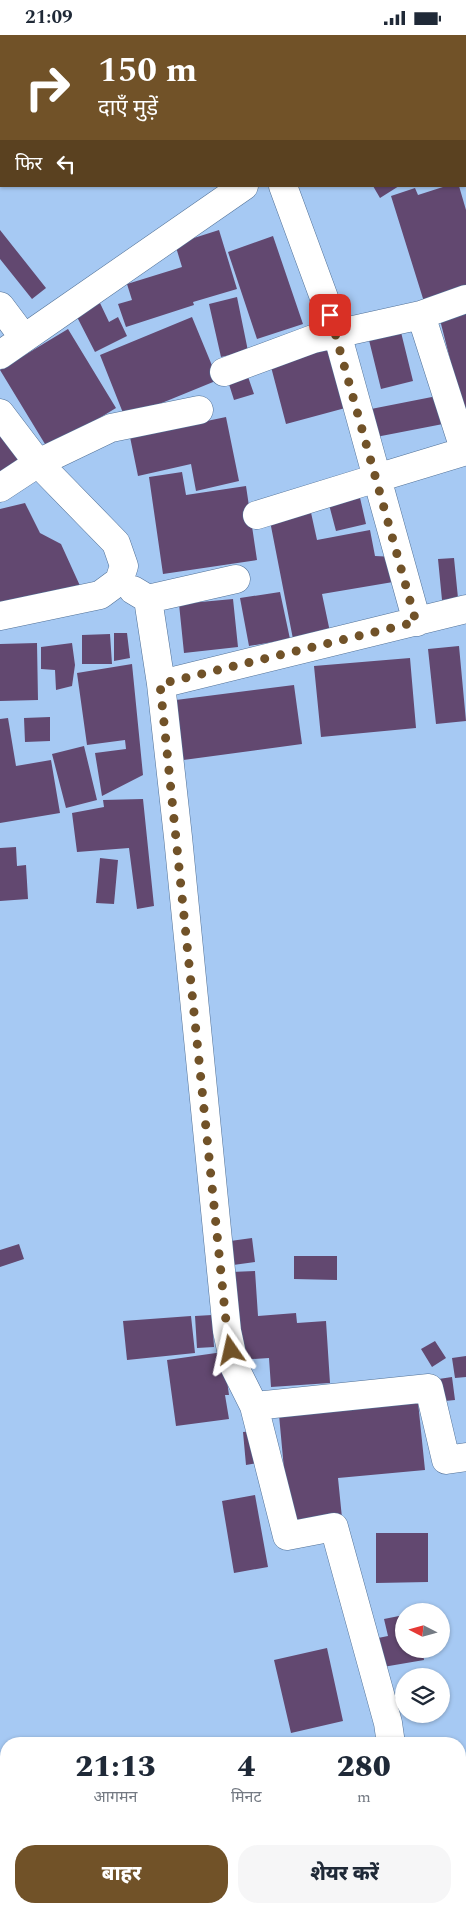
<!DOCTYPE html>
<html lang="hi">
<meta charset="utf-8">
<style>
body{margin:0;font-family:Spectral,"Noto Sans Devanagari",serif;background:#f6f6f7;color:#1f2937;height:100vh;display:flex;flex-direction:column;font-size:19px;white-space:nowrap}
*{box-sizing:border-box;margin:0}
p{font-size:16px;color:#747a83}
.icon{flex:none;width:28px;height:28px;fill:none;stroke:currentColor;stroke-width:2;stroke-linecap:round;stroke-linejoin:round}
.map{position:relative;flex:1;overflow:hidden}
.details{position:absolute;left:0px;top:1702px;width:466px;height:176px;display:flex;flex-direction:column;background:#fff;border-radius:20px 20px 0 0;box-shadow:0 1px 4px #0004}
.details>*{flex:none}
.guide{position:absolute;left:0px;top:0px;width:466px;height:152px;box-shadow:0 1px 4px #0004;background:#715228;color:#fff;overflow:hidden}
.needle{width:32px;rotate:276deg}
.fabs{position:absolute;left:395px;top:1568px;display:grid;gap:10px}
.fabs a{display:grid;place-items:center;width:55px;height:55px;border-radius:50%;background:#fff;box-shadow:0 1px 4px #0004;font-size:25px}
.pin{position:absolute;display:grid;place-items:center;width:42px;height:42px;color:#fff;margin:-21px;border-radius:10px;box-shadow:0 2px 8px #0006}
.me{position:absolute;width:55px;margin:-28px;rotate:349deg;stroke-linejoin:round;filter:drop-shadow(0 0 4px #0008)}
.turn{display:flex;align-items:center;gap:18px;height:105px;padding:0 15px;font-size:22px}
.turn .icon{width:65px;height:65px;stroke-width:2.5}
.turn b{display:block;font-size:35px;line-height:42px}
.then{display:flex;align-items:center;height:48px;padding:0 15px;background:#0003;gap:10px;font-size:19px}
.eta{display:flex;justify-content:space-evenly;align-items:center;height:85px;text-align:center}
.eta b{font-size:30px;font-weight:800;line-height:35px}
.button{display:flex;gap:10px;margin-top:auto;padding:10px 15px}
.button a{flex:1;height:58px;border-radius:20px;background:#715228;color:#fff;font-size:20px;font-weight:800;line-height:58px;text-align:center}
.button a+a{background:#f6f6f7;color:#1f2937}
.status{display:flex;justify-content:space-between;align-items:center;height:35px;padding:0 25px;background:#fff;direction:ltr}
.status svg{height:14px;fill:currentColor}
.map>svg:first-child{display:block}
.building{fill:#624870}
.lines{fill:none;stroke-linecap:round;stroke-linejoin:round}
.minor-casing{stroke:#517197;stroke-width:29}
.minor{stroke:#fff;stroke-width:28}
.route{stroke:#715228;stroke-width:9;stroke-dasharray:0 16.2}
</style>
<div class="status"><b>21:09</b><svg viewBox="0 0 49 12"><path d="M0 12V9h3v3zM5 12V6h3v6zM10 12V3h3v9zM15 12V0h3v12zM26 1h20v11H26zM47 4h2v5h-2z"/></svg></div>
<div class="map">
<svg width="466" height="1878" viewBox="0 0 466 1878">
<rect width="100%" height="100%" fill="#a6c9f3"/>
<path class="building" d="M373 151H399L380 163Z
M446 151H459L466 175V257L425 270 391 161 415 153 418 160Z
M0 195 46 253 32 264 0 224Z
M219 195 237 254 193 267 194 270 126 292 118 269 132 265 127 249 182 232 175 209Z
M273 201 303 289 257 304 228 217Z
M237 262 248 316 221 322 209 269Z
M100 268 109 287 118 282 127 301 95 317 76 280Z
M466 275V383H465L439 281Z
M192 282 218 345 125 383 100 320Z
M399 289 413 346 381 354 367 297Z
M68 294 116 373 48 414 0 335Z
M335 313 349 372 286 389 270 328Z
M246 336 254 359 234 365 227 343Z
M437 361 443 389 376 402 371 374Z
M226 382 239 446 196 456 191 429 138 441 130 402Z
M0 391 24 425 0 444Z
M182 437 186 460 246 451 257 525 163 539 149 442Z
M358 454 366 489 336 496 327 462Z
M25 468 40 498 61 509 81 553 0 567V474Z
M310 473 317 505 370 495 375 521 395 522 399 546 322 559 330 597 293 604 269 481Z
M454 523 458 563 442 565 438 524Z
M280 557 290 604 249 611 240 563Z
M233 564 238 612 184 618 179 569Z
M114 598H127L130 623 114 626Z
M110 599 112 629H82V600Z
M37 608 38 665 0 666V609Z
M72 608 75 630 72 651 56 655 55 635 41 634V612Z
M459 611 466 686 436 689 428 614Z
M410 623 416 693 321 702 314 631Z
M132 629 143 740 102 761 95 718 126 714 125 705 87 710 77 638Z
M294 650 302 709 176 726 168 666Z
M50 682V706L25 707 24 683Z
M8 683 16 731 51 725 60 778 0 788V684Z
M84 711 97 765 66 773 52 719Z
M143 764 154 871 137 874 129 813 77 817 72 778 104 772 103 765Z
M16 812 17 831 26 830 28 864 0 866V813Z
M100 823 118 825 114 869 96 868Z
M252 1203 255 1227 226 1231 223 1207Z
M19 1209 24 1224 0 1232V1215Z
M294 1221H337V1245L294 1244Z
M255 1236 258 1281 296 1278 297 1288 326 1286 330 1348 271 1352 269 1323 237 1325 231 1237Z
M212 1280 214 1312 197 1313 195 1281Z
M191 1281 195 1318 127 1325 123 1286Z
M435 1306 446 1323 432 1332 421 1314Z
M223 1317 229 1360H225L229 1384 176 1391 167 1325Z
M466 1321V1342L455 1343 452 1323Z
M452 1342 455 1365 435 1367 432 1345Z
M418 1367 425 1435 338 1443 342 1483 289 1488 279 1380Z
M255 1396 258 1428 246 1430 243 1397Z
M255 1460 268 1532 234 1538 222 1466Z
M376 1498H428V1547L376 1548Z
M404 1580V1614H422L424 1625 383 1632 378 1603 388 1601 384 1584Z
M327 1613 343 1686 291 1698 274 1625Z"/>
<g class="lines">
<g class="minor-casing">
<path id="minor" d="M459 1 462 0
M283 151 337 298 377 443 466 416
M0 271 24 303
M421 280 465 417
M0 320 244 151
M224 337 313 304 421 280 466 264
M0 378 38 428 116 508 124 531 119 546 100 560 0 581
M0 453 38 428 111 393 199 375
M257 480 377 443 417 587
M133 555 148 564 236 544
M148 564 161 649 178 802 227 1296 235 1333 254 1371
M161 649 466 574
M391 1709 388 1688 334 1492 287 1501 254 1371 429 1353 446 1425 466 1422
M418 1872 419 1878"/>
</g>
<use href="#minor" class="minor"/>
</g>
<g class="lines">
<path class="route" d="M231 1315 227 1296 160 649 416 587 330 280"/>
</g>
</svg>
<div class="fabs">
<a><svg class="needle" viewBox="-14 -14 28 28"><path d="M0-13l5 13h-10z" fill="#e53935"/><path d="M0 13l5-13h-10z" fill="#747a83"/></svg></a>
<a><svg class="icon" aria-label="layers" viewBox="0 0 24 24"><path d="M12 4l9 5-9 5-9-5zM3 14l9 5 9-5"/></svg></a>
</div>
<div class="pin" style="left:330px;top:280px;background:#d93025"><svg class="icon" aria-label="arrive" viewBox="0 0 24 24"><path d="M6 21V4h12l-3 4 3 4H6"/></svg></div>
<svg class="me" style="left:231px;top:1315px" viewBox="-20 -20 40 40"><path d="M0-17L14 15 0 8-14 15z" fill="#715228" stroke="#fff" stroke-width="4"/></svg>
<div class="guide">
<div class="turn"><svg class="icon" aria-label="right" viewBox="0 0 24 24"><path d="M7 20v-9h11M14 6l5 5-5 5"/></svg><div><b>150 m</b>दाएँ मुड़ें</div></div>
<div class="then">फिर<svg class="icon" aria-label="left" viewBox="0 0 24 24"><path d="M17 20v-9H6M10 6l-5 5 5 5"/></svg></div>
</div>
<section class="details">
<div class="eta">
<div><b>21:13</b><p>आगमन</p></div>
<div><b>4</b><p>मिनट</p></div>
<div><b>280</b><p>m</p></div>
</div>
<div class="button"><a>बाहर</a><a>शेयर करें</a></div>
</section>
</div>
